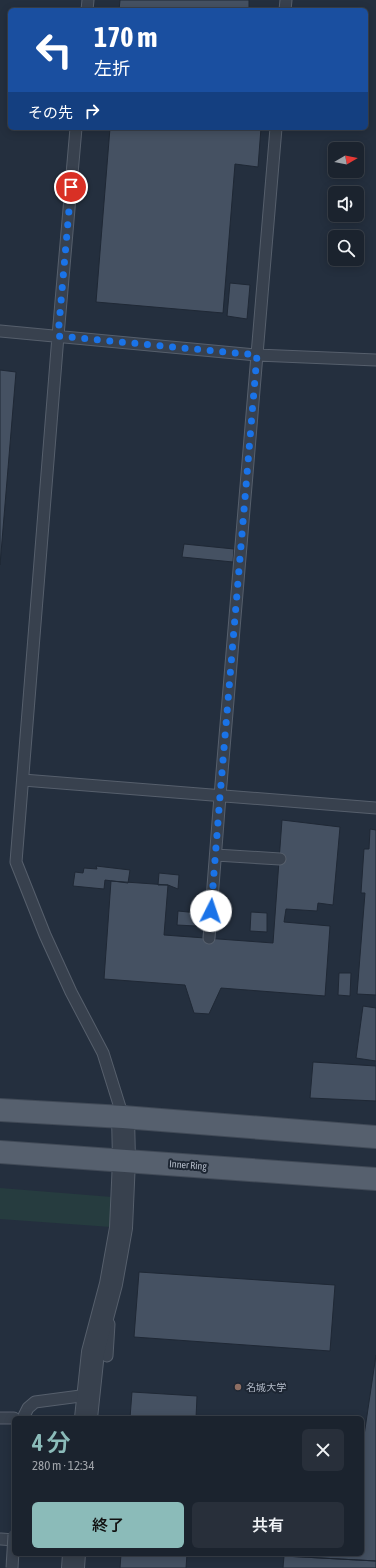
<!DOCTYPE html>
<html lang="ja">
<meta charset="utf-8">
<style>
body{margin:0;font-family:"Asap Condensed","Noto Sans JP",sans-serif;background:#282f3a;color:#f1f3f6;height:100vh;display:flex;flex-direction:column;font-size:15px;white-space:nowrap}
*{box-sizing:border-box;margin:0}
p{font-size:13px;color:#a0a4aa}
.icon{flex:none;width:22px;height:22px;fill:none;stroke:currentColor;stroke-width:2;stroke-linecap:round;stroke-linejoin:round}
.map{position:relative;flex:1;overflow:hidden}
.panel{position:absolute;left:12px;top:1416px;width:352px;height:140px;display:flex;flex-direction:column;background:#1b232e;border-radius:6px;box-shadow:0 2px 10px #0003,0 0 0 1px #39404a}
.panel>*{flex:none}
.hud{position:absolute;left:8px;top:8px;width:360px;height:122px;border-radius:6px;box-shadow:0 2px 10px #0003,0 0 0 1px #39404a;background:#1a4fa0;color:#fff;overflow:hidden}
.needle{width:26px;rotate:80deg}
.controls{position:absolute;left:328px;top:142px;display:grid;gap:8px}
.controls a{display:grid;place-items:center;width:36px;height:36px;border-radius:6px;background:#1b232e;box-shadow:0 2px 10px #0003,0 0 0 1px #39404a;font-size:20px}
.pin{position:absolute;display:grid;place-items:center;width:34px;height:34px;color:#fff;margin:-17px;border:2px solid #fff;border-radius:50%;box-shadow:0 1px 4px #0007}
.me{position:absolute;width:44px;margin:-22px;rotate:4deg;stroke-linejoin:round;filter:drop-shadow(0 0 3px #0008)}
.turn{display:flex;align-items:center;gap:14px;height:84px;padding:0 20px;font-size:18px}
.turn .icon{width:52px;height:52px;stroke-width:2.5}
.turn b{display:block;font-size:28px;line-height:34px}
.then{display:flex;align-items:center;height:38px;padding:0 20px;background:#0003;gap:8px;font-size:15px}
.round{display:grid;place-items:center;flex:none;width:42px;height:42px;border-radius:6px;background:#282f3a}
.overview{display:flex;align-items:center;justify-content:space-between;height:68px;padding:0 20px}
h1{font-size:24px;font-weight:600;line-height:30px;color:#8bbbb9}
.button{display:flex;gap:8px;margin-top:auto;padding:8px 20px}
.button a{flex:1;height:46px;border-radius:6px;background:#8bbbb9;color:#111;font-size:16px;font-weight:600;line-height:46px;text-align:center}
.button a+a{background:#282f3a;color:#f1f3f6}
.map>svg:first-child{display:block}
.green{fill:#263c3f}
.building{fill:#455162;stroke:#1f2835}
.lines{fill:none;stroke-linecap:round;stroke-linejoin:round}
.service-casing{stroke:#565f6c;stroke-width:13}
.tertiary-casing{stroke:#565f6c;stroke-width:24}
.primary-casing{stroke:#414a57;stroke-width:24}
.service{stroke:#38414e;stroke-width:11}
.tertiary{stroke:#38414e;stroke-width:22}
.primary{stroke:#56606e;stroke-width:22}
.service-bridge-casing{stroke:#565f6c;stroke-width:13;stroke-linecap:butt}
.service-bridge{stroke:#38414e;stroke-width:11}
.route{stroke:#1a73e8;stroke-width:7;stroke-dasharray:0 12.6}
.education-dot{fill:#8d6e63;stroke:#1d2633;stroke-width:1.5}
.labels{text-anchor:middle;dominant-baseline:central;stroke-width:4;stroke-linejoin:round;paint-order:stroke}
.street-label{font-size:10px;fill:#b4bcc9;stroke:#1d2633}
.poi-label{font-size:10px;fill:#b4bcc9;stroke:#1d2633;text-anchor:start}
</style>
<div class="map">
<svg width="376" height="1568" viewBox="0 0 376 1568">
<rect width="100%" height="100%" fill="#242f3e"/>
<path class="green" d="M0 1188 112 1197 111 1227 0 1219Z"/>
<path class="building" d="M120 0H249V10H119Z
M110 128H261L258 167 235 164 223 313 96 302Z
M230 283 250 285 247 319 227 316Z
M0 370 16 372 0 565Z
M184 544 234 549 233 562 182 557Z
M282 820 340 827 333 905 318 903 317 911 286 909 284 922 330 926 325 996 221 988 209 1014 194 1013 185 985 104 979 111 881 168 885 164 935 273 943Z
M370 829 376 830V995L357 994 365 893H361L364 849H369Z
M96 866 130 870 128 883 105 880 104 889 73 886 75 872 83 873 84 868 97 869Z
M159 873 179 875 178 889 168 885H158Z
M178 911 198 913 196 926 177 925Z
M251 912 267 913V932L250 931Z
M339 973H351L350 996 338 995Z
M363 1006 376 1008V1061L356 1058Z
M313 1062 376 1066V1101L310 1098Z
M139 1272 335 1285 330 1351 134 1337Z
M376 1355V1561L284 1556V1554H362V1449Z
M132 1392 197 1396 196 1418H130Z
M121 1554H187L186 1568H120Z
M284 1556 376 1561V1568H283Z"/>
<g class="lines">
<g class="service-casing">
<path id="service" d="M87 10 88 0
M285 10 286 0
M76 128 58 336 16 862 45 935 71 992 103 1053 123 1117
M0 331 257 355 376 360
M23 780 376 808
M216 855 280 859
M209 938 220 796 276 128
M107 1356 109 1324
M0 1418H14
M23 1418 28 1408 35 1402 88 1395
M1 1539 14 1540"/>
</g>
<g class="tertiary-casing">
<path id="tertiary" d="M86 1418 93 1352 111 1284 121 1228 124 1160 123 1117
M73 1568 74 1554"/>
</g>
<g class="primary-casing">
<path id="primary" d="M0 1110 123 1117 376 1137
M0 1152 376 1179"/>
</g>
<use href="#service" class="service"/>
<use href="#tertiary" class="tertiary"/>
<use href="#primary" class="primary"/>
<g class="service-bridge-casing">
<path id="service-bridge" d="M12 1568 14 1535"/>
</g>
<use href="#service-bridge" class="service-bridge"/>
</g>
<g class="lines">
<path class="route" d="M71 187 58 336 257 355 220 796 211 911"/>
</g>
<circle class="education-dot" cx="238" cy="1387" r="4"/>
<g class="labels">
<g class="street-label">
<text transform="translate(188 1165) rotate(4)">Inner Ring</text>
</g>
<g class="poi-label">
<text x="246" y="1387">名城大学</text>
</g>
</g>
</svg>
<div class="controls">
<a><svg class="needle" viewBox="-14 -14 28 28"><path d="M0-13l5 13h-10z" fill="#e53935"/><path d="M0 13l5-13h-10z" fill="#a0a4aa"/></svg></a>
<a><svg class="icon" aria-label="sound" viewBox="0 0 24 24"><path d="M4 9h4l5-4v14l-5-4H4zM17 9q2 3 0 6"/></svg></a>
<a><svg class="icon" aria-label="search" viewBox="0 0 24 24"><circle cx="10" cy="10" r="6"/><path d="M15 15l6 6"/></svg></a>
</div>
<div class="pin" style="left:71px;top:187px;background:#d93025"><svg class="icon" aria-label="arrive" viewBox="0 0 24 24"><path d="M6 21V4h12l-3 4 3 4H6"/></svg></div>
<svg class="me" style="left:211px;top:911px" viewBox="-20 -20 40 40"><circle r="19" fill="#fff"/><path d="M0-13L10 11 0 6-10 11z" fill="#1a73e8"/></svg>
<div class="hud">
<div class="turn"><svg class="icon" aria-label="left" viewBox="0 0 24 24"><path d="M17 20v-9H6M10 6l-5 5 5 5"/></svg><div><b>170 m</b>左折</div></div>
<div class="then">その先<svg class="icon" aria-label="right" viewBox="0 0 24 24"><path d="M7 20v-9h11M14 6l5 5-5 5"/></svg></div>
</div>
<section class="panel">
<div class="overview"><div><h1>4 分</h1><p>280 m · 12:34</p></div><a class="round"><svg class="icon" aria-label="close" viewBox="0 0 24 24"><path d="M6 6l12 12M18 6L6 18"/></svg></a></div>
<div class="button"><a>終了</a><a>共有</a></div>
</section>
</div>
